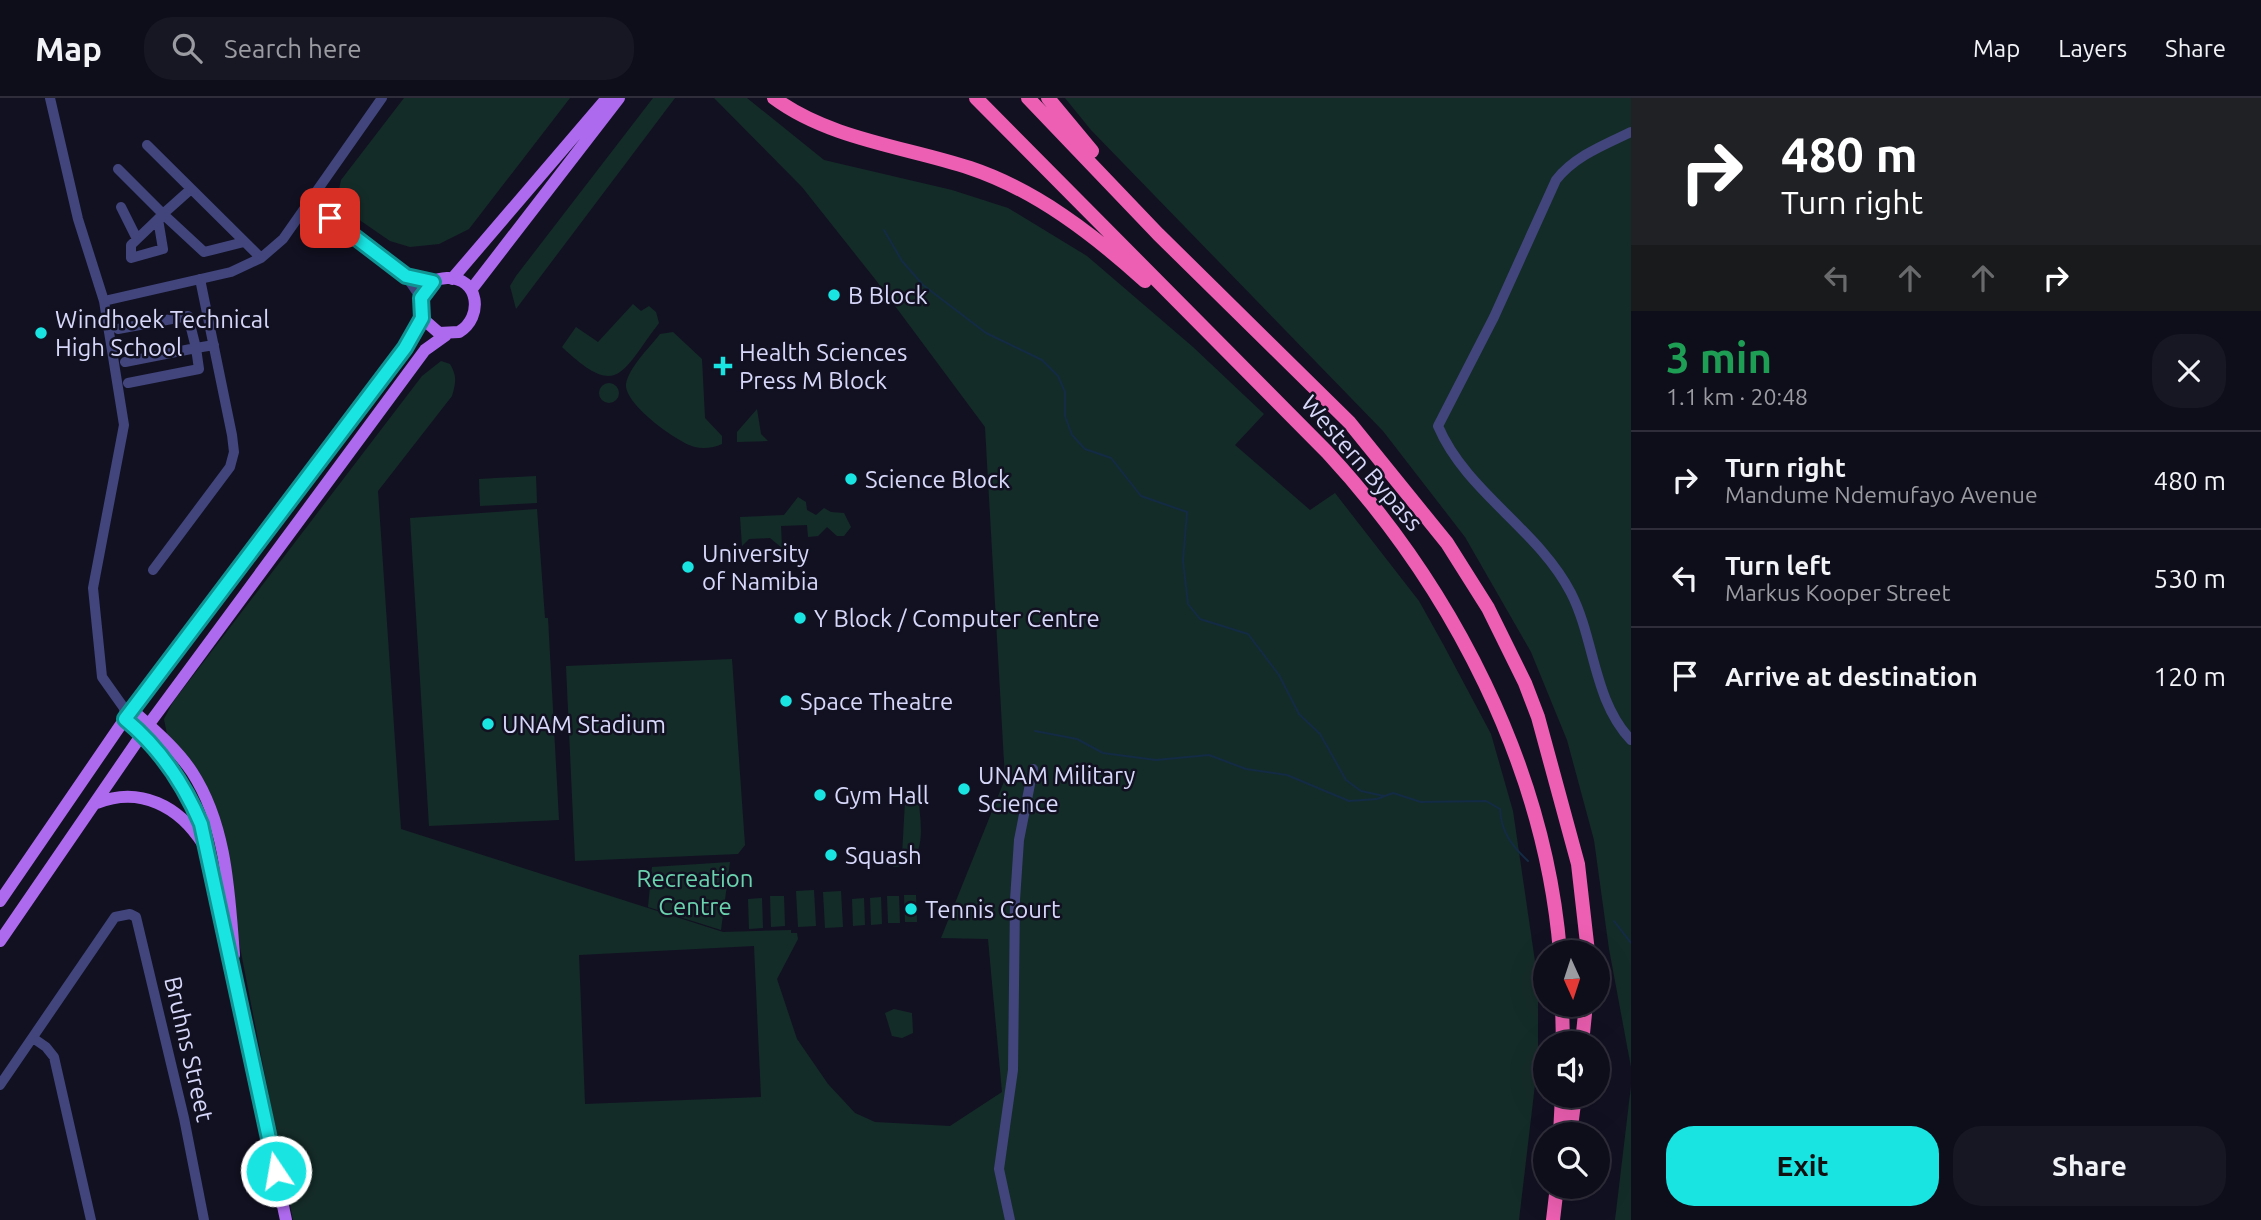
<!DOCTYPE html>
<meta charset="utf-8">
<style>
body{margin:0;font-family:Ubuntu,sans-serif;background:#171623;color:#f1f3f6;height:100vh;display:flex;flex-direction:column;font-size:26px;white-space:nowrap}
*{box-sizing:border-box;margin:0}
p{font-size:23px;color:#9b9ca2}
.icon{flex:none;width:38px;height:38px;fill:none;stroke:currentColor;stroke-width:2;stroke-linecap:round;stroke-linejoin:round}
.map{position:relative;flex:1;overflow:hidden}
.panel{display:flex;flex-direction:column;background:#0e0d1a;width:630px}
.panel>*{flex:none}
.guide{background:#202124;color:#fff;overflow:hidden}
.needle{width:46px;rotate:177deg}
.fabs{position:absolute;left:1533px;top:842px;display:grid;gap:14px}
.fabs a{display:grid;place-items:center;width:77px;height:77px;border-radius:50%;background:#0e0d1a;box-shadow:0 7px 28px #0002,0 0 0 2px #2e2d39;font-size:35px}
.pin{position:absolute;display:grid;place-items:center;width:60px;height:60px;color:#fff;margin:-30px;border-radius:14px;box-shadow:0 4px 10px #0006}
.me{position:absolute;width:77px;margin:-38px;rotate:348deg;stroke-linejoin:round;filter:drop-shadow(0 0 5px #0008)}
.turn{display:flex;align-items:center;gap:24px;height:147px;padding:0 35px;font-size:32px}
.turn .icon{width:91px;height:91px;stroke-width:2.5}
.turn b{display:block;font-size:49px;line-height:60px}
.lanes{display:flex;align-items:center;height:66px;padding:0 35px;background:#0003;justify-content:center;gap:35px;direction:ltr}
.lanes .off{opacity:.35}
.round{display:grid;place-items:center;flex:none;width:74px;height:74px;border-radius:28px;background:#171623}
.summary{display:flex;align-items:center;justify-content:space-between;height:119px;padding:0 35px}
h1{font-size:42px;font-weight:600;line-height:52px;color:#1e9e55}
.button{display:flex;gap:14px;margin-top:auto;padding:14px 35px}
.button a{flex:1;height:80px;border-radius:28px;background:#19e4e2;color:#111;font-size:28px;font-weight:600;line-height:80px;text-align:center}
.button a+a{background:#171623;color:#f1f3f6}
ul{padding:0;list-style:none}
li{display:flex;align-items:center;gap:21px;height:98px;padding:0 35px;border-top:2px solid #2e2d39}
li div{flex:1}
li b{display:block;font-size:26px}
li em{font-style:normal}
header{display:flex;align-items:center;gap:42px;box-sizing:border-box;height:98px;padding:0 35px;background:#0e0d1a;border-bottom:2px solid #2e2d39}
header strong{font-size:33px}
nav{display:flex;gap:38px;margin-inline-start:auto;font-size:24px}
.search{width:490px;height:63px;background:#171623;display:flex;align-items:center;gap:18px;box-sizing:border-box;padding:0 24px;border-radius:28px;color:#9b9ca2;font-size:26px}
main{display:flex;flex:1;min-height:0}
.map>svg:first-child{display:block}
.green{fill:#142c28;fill-rule:evenodd}
.lines{fill:none;stroke-linecap:round;stroke-linejoin:round}
.stream{stroke:#132b44;stroke-width:2}
.minor{stroke:#41457c;stroke-width:10}
.major{stroke:#ae6aee;stroke-width:12}
.highway{stroke:#ed5fb2;stroke-width:14}
.route-casing{stroke:#109493;stroke-width:18}
.route{stroke:#19e4e2;stroke-width:12}
.poi-dot{fill:#19e4e2;stroke:#121122;stroke-width:2.5}
.labels{text-anchor:middle;dominant-baseline:central;stroke-width:5;stroke-linejoin:round;paint-order:stroke}
.poi-label{font-size:24px;fill:#d7d7fa;stroke:#121122;text-anchor:start}
.street-label{font-size:24px;fill:#d7d7fa;stroke:#121122}
.park-label{font-size:24px;fill:#6ad3ad;stroke:#121122}
</style>
<header>
<strong>Map</strong>
<div class="search"><svg class="icon" aria-label="search" viewBox="0 0 24 24"><circle cx="10" cy="10" r="6"/><path d="M15 15l6 6"/></svg>Search here</div>
<nav><a>Map</a><a>Layers</a><a>Share</a></nav>
</header>
<main>
<div class="map">
<svg width="1631" height="1122" viewBox="0 0 1631 1122">
<rect width="100%" height="100%" fill="#121122"/>
<path class="green" d="M404 0H570L469 131 439 146 410 149 390 143 342 110 337 101 341 82Z
M653 0H675L516 211 510 188 516 178Z
M714 0H747L824 62 952 92 1008 110 1087 158 1193 249 1264 316 1235 347 1310 412 1335 395 1419 503 1443 546 1491 636 1513 713 1538 884V961L1519 1122H293L218 736 167 636 164 621 173 604 422 278 441 263 450 266C457 278 456 284 452 298L378 393 401 731 723 834 791 832V835H797L798 841 777 881 797 941 828 986 855 1015 875 1024 950 1028 1002 994 988 841 941 840 1005 681 985 329 875 181 802 89ZM754 848 761 999 585 1006 579 857Z
M1065 0H1631V969L1609 851 1594 742 1567 642 1531 554 1465 439 1383 333 1091 32Z
M633 206 641 213 649 208 656 214 659 225C621 275 618 302 562 249L576 229 598 244Z
M673 234 702 261 705 320 722 338V346C714 350 703 351 695 349 677 344 624 306 626 286 629 269 650 249 660 236Z
M599 295a10 10 0 1 1 20 0a10 10 0 1 1-20 0Z
M757 311 761 336 768 343 737 344V334Z
M536 378 537 405 480 408 479 381Z
M798 399 806 404 807 412 816 417 824 410 831 414 844 415 851 429 844 438H837L827 429 818 438 808 439 807 427 781 428 782 450 770 440 749 441 742 448 740 419 784 417Z
M537 411 545 520H548L559 722 429 728 410 420Z
M732 561 745 747 738 756 575 763 566 568Z
M913 693H918C919 719 932 768 893 769L892 757H902L905 704Z
M730 764 721 832 648 809 652 769Z
M814 792 816 828 798 829 796 793Z
M841 793 843 829 825 830 823 794Z
M904 797H916L917 824H905Z
M770 798H784L785 828 771 829Z
M887 798H899L900 825H888Z
M881 799 882 826 871 827 870 800Z
M762 800 763 830 749 831 748 801Z
M864 800 865 827 853 828 852 801Z
M894 911 912 915 913 935 902 940 892 938 885 915Z
M1631 988V1122H1615Z"/>
<g class="lines">
<path class="stream" d="M884 132 902 163 923 187 986 235 1042 262 1058 278 1065 294V318L1072 337 1085 351 1111 360 1141 398 1187 414 1183 463 1188 506 1200 521 1248 536 1279 577 1299 616 1320 636 1346 682 1361 693 1384 698
M1035 633 1077 641 1103 655 1156 662 1209 657 1246 671 1287 677 1349 703 1377 701 1393 695 1421 704 1486 703 1500 711C1501 734 1512 748 1528 763
M1614 823 1631 845"/>
<path class="minor" d="M50 0 78 121 104 203 124 327 93 490 102 579 124 610 125 621
M1631 34C1604 47 1575 58 1556 82L1494 219 1438 328C1466 394 1538 431 1571 495 1595 542 1593 602 1631 642
M147 47 261 160
M118 71 163 116 191 91
M308 104 406 178 421 200
M121 109 137 141
M158 121 163 151 131 160V147Z
M158 121 163 116 204 154 244 144
M406 178 434 184
M104 203 231 174 261 160 283 141 382 0
M118 231 188 218 196 250 214 247
M125 264 196 250 199 271 128 285
M153 472 230 369 234 354 232 337 200 181
M33 940 46 949 54 959 91 1122
M0 987 115 819 130 816 136 819 184 1020 204 1122
M1010 1122 999 1071 1013 972 1015 802 1019 742 1033 671"/>
<path class="major" d="M452 181 607 0
M471 192 619 0
M132 612C153 631 176 650 192 674 227 728 229 795 234 857
M125 621C159 650 184 686 201 726L286 1122
M97 705C140 688 179 708 203 746
M0 803 144 593 405 250C410 242 420 230 421 221 424 205 416 182 447 180 479 179 484 219 459 234L439 235 422 220
M0 843 149 626 425 252 446 237"/>
<path class="highway" d="M774 0C829 41 906 49 970 70 1036 92 1094 137 1145 183
M976 0 1327 354C1452 489 1545 669 1560 854
M1028 0 1158 136 1349 324 1447 445 1488 510 1525 585 1538 619 1578 766 1588 854
M1048 0 1092 53
M1562 906 1563 945
M1582 945 1586 906
M1560 1036 1562 998
M1570 1036 1575 998
M1553 1122 1557 1088"/>
</g>
<g class="lines">
<g class="route-casing">
<path id="route" d="M276 1073 201 726C184 686 159 649 125 621L405 250 422 220 421 200 433 184 406 178 330 120"/>
</g>
<use href="#route" class="route"/>
</g>
<g class="poi-dot">
<circle cx="834" cy="197" r="7"/>
<circle cx="41" cy="235" r="7"/>
<path d="M719.5 257.5h7v7h7v7h-7v7h-7v-7h-7v-7h7z"/>
<circle cx="851" cy="381" r="7"/>
<circle cx="688" cy="469" r="7"/>
<circle cx="800" cy="520" r="7"/>
<circle cx="786" cy="603" r="7"/>
<circle cx="488" cy="626" r="7"/>
<circle cx="964" cy="691" r="7"/>
<circle cx="820" cy="697" r="7"/>
<circle cx="831" cy="757" r="7"/>
<circle cx="911" cy="811" r="7"/>
</g>
<g class="labels">
<g class="poi-label">
<text x="848" y="197">B Block</text>
<text x="55" y="221">Windhoek Technical<tspan x="55" dy="28">High School</tspan></text>
<text x="739" y="254">Health Sciences<tspan x="739" dy="28">Press M Block</tspan></text>
<text x="865" y="381">Science Block</text>
<text x="702" y="455">University<tspan x="702" dy="28">of Namibia</tspan></text>
<text x="814" y="520">Y Block / Computer Centre</text>
<text x="800" y="603">Space Theatre</text>
<text x="502" y="626">UNAM Stadium</text>
<text x="978" y="677">UNAM Military<tspan x="978" dy="28">Science</tspan></text>
<text x="834" y="697">Gym Hall</text>
<text x="845" y="757">Squash</text>
<text x="925" y="811">Tennis Court</text>
</g>
<g class="street-label">
<text transform="translate(1362 365) rotate(49)">Western Bypass</text>
<text transform="translate(189 951) rotate(77)">Bruhns Street</text>
</g>
<g class="park-label">
<text x="695" y="780">Recreation<tspan x="695" dy="28">Centre</tspan></text>
</g>
</g>
</svg>
<div class="fabs">
<a><svg class="needle" viewBox="-14 -14 28 28"><path d="M0-13l5 13h-10z" fill="#e53935"/><path d="M0 13l5-13h-10z" fill="#9b9ca2"/></svg></a>
<a><svg class="icon" aria-label="sound" viewBox="0 0 24 24"><path d="M4 9h4l5-4v14l-5-4H4zM17 9q2 3 0 6"/></svg></a>
<a><svg class="icon" aria-label="search" viewBox="0 0 24 24"><circle cx="10" cy="10" r="6"/><path d="M15 15l6 6"/></svg></a>
</div>
<div class="pin" style="left:330px;top:120px;background:#d93025"><svg class="icon" aria-label="arrive" viewBox="0 0 24 24"><path d="M6 21V4h12l-3 4 3 4H6"/></svg></div>
<svg class="me" style="left:276px;top:1073px" viewBox="-20 -20 40 40"><circle r="17" fill="#19e4e2" stroke="#fff" stroke-width="3"/><path d="M0-11L8 9 0 5-8 9z" fill="#fff"/></svg>
</div>
<section class="panel">
<div class="guide">
<div class="turn"><svg class="icon" aria-label="right" viewBox="0 0 24 24"><path d="M7 20v-9h11M14 6l5 5-5 5"/></svg><div><b>480 m</b>Turn right</div></div>
<div class="lanes"><svg class="icon off" aria-label="left" viewBox="0 0 24 24"><path d="M17 20v-9H6M10 6l-5 5 5 5"/></svg><svg class="icon off" aria-label="ahead" viewBox="0 0 24 24"><path d="M12 20V5M6 11l6-6 6 6"/></svg><svg class="icon off" aria-label="ahead" viewBox="0 0 24 24"><path d="M12 20V5M6 11l6-6 6 6"/></svg><svg class="icon" aria-label="right" viewBox="0 0 24 24"><path d="M7 20v-9h11M14 6l5 5-5 5"/></svg></div>
</div>
<div class="summary"><div><h1>3 min</h1><p>1.1 km · 20:48</p></div><a class="round"><svg class="icon" aria-label="close" viewBox="0 0 24 24"><path d="M6 6l12 12M18 6L6 18"/></svg></a></div>
<ul>
<li><svg class="icon" aria-label="right" viewBox="0 0 24 24"><path d="M7 20v-9h11M14 6l5 5-5 5"/></svg><div><b>Turn right</b><p>Mandume Ndemufayo Avenue</p></div><em>480 m</em></li>
<li><svg class="icon" aria-label="left" viewBox="0 0 24 24"><path d="M17 20v-9H6M10 6l-5 5 5 5"/></svg><div><b>Turn left</b><p>Markus Kooper Street</p></div><em>530 m</em></li>
<li><svg class="icon" aria-label="arrive" viewBox="0 0 24 24"><path d="M6 21V4h12l-3 4 3 4H6"/></svg><div><b>Arrive at destination</b></div><em>120 m</em></li>
</ul>
<div class="button"><a>Exit</a><a>Share</a></div>
</section>
</main>
